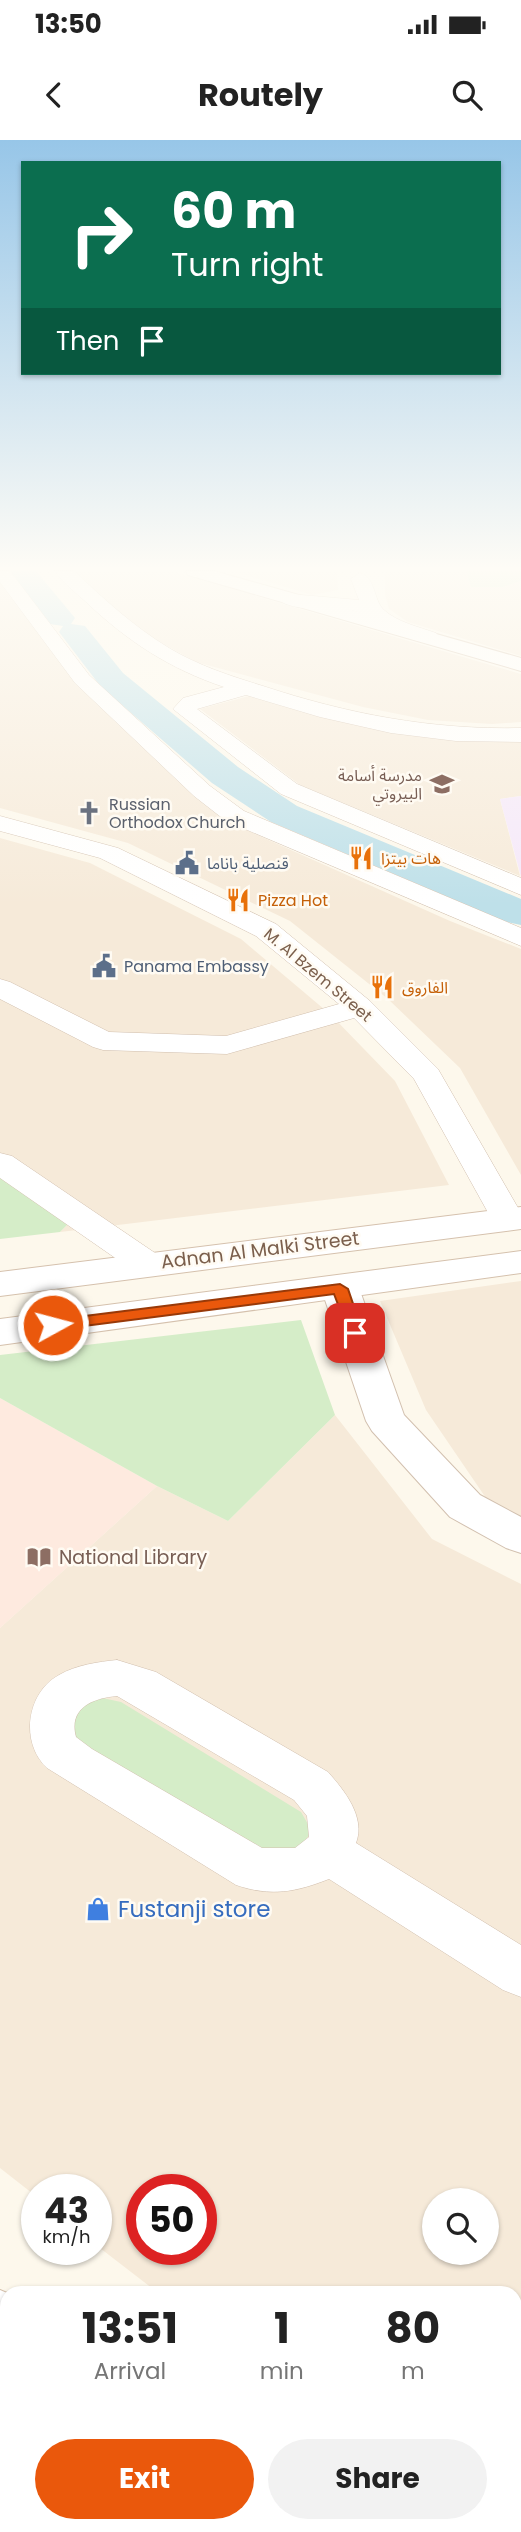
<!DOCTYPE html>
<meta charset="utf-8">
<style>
body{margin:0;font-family:Poppins,"Noto Sans Arabic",sans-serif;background:#f2f2f2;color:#222;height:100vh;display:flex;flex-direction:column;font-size:26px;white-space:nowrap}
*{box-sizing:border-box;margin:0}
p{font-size:23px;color:#767676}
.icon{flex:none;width:38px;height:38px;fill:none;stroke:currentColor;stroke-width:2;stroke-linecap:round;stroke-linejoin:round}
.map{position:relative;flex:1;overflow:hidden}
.side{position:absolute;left:0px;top:2146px;width:522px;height:247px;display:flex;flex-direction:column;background:#fff;border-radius:21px 21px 0 0;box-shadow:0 2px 5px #0004}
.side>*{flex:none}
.guide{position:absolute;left:21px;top:21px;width:480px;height:214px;border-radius:0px;box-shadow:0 2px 5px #0004;background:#0b6e4f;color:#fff;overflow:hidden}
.buttons{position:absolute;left:422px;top:2048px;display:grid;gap:14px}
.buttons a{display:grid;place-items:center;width:77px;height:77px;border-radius:50%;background:#fff;box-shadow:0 2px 5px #0004;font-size:35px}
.speed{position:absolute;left:21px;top:2034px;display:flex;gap:14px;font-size:35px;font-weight:700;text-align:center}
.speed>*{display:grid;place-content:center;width:91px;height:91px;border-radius:50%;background:#fff;box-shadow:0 2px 5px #0004;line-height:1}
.speed small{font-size:18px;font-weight:400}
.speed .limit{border:10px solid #d22;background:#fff;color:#111}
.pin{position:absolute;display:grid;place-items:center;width:60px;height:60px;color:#fff;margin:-30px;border-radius:14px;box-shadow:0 4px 10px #0006}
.me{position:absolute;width:77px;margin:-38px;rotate:83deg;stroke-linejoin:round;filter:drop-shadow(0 0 5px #0008)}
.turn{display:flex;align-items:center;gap:24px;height:147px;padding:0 35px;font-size:32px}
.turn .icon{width:91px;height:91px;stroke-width:2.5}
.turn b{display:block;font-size:49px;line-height:60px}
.then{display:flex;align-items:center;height:66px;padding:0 35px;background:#0003;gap:14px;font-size:26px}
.eta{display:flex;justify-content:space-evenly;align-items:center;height:119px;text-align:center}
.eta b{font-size:42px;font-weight:700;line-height:49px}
.primary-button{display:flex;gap:14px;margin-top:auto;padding:14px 35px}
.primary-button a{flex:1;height:80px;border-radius:42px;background:#ea580c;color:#fff;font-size:28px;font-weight:700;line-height:80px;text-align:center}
.primary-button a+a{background:#f2f2f2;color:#222}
.status{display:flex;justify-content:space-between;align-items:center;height:49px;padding:0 35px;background:#fff;direction:ltr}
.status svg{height:19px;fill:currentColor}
header{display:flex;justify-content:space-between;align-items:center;height:91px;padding:0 35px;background:#fff;font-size:32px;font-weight:700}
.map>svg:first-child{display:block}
.residential{fill:#f6ead9;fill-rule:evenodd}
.commercial{fill:#feeadf}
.education{fill:#f5e8fa}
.green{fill:#d5edc8}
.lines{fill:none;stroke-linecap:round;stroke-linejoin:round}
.river{fill:#bee0e9;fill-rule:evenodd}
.minor-casing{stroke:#d2c0af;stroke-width:1}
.tertiary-casing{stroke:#d2c0af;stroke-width:2}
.secondary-casing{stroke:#d5c1ad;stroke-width:2}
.minor{fill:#fff;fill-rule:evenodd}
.tertiary{fill:#fff;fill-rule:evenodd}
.secondary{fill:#fff;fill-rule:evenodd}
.route{fill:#ea580c;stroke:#983908;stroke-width:2}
.labels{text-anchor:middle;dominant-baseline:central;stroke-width:5;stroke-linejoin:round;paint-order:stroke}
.far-education-label{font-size:16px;fill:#785e54;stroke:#fffbf3;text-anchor:end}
.far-worship-label{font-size:16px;fill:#5b616d;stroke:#fffbf3;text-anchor:start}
.far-food-label{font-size:16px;fill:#c56008;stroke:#fffbf3;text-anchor:start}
.far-service-label{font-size:16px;fill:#4e5e75;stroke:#fffbf3;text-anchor:start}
.far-street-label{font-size:16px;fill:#7b5f4c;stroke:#fffbf3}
.street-label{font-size:19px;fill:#7b5f4c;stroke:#fffbf3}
.education-label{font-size:19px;fill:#785e54;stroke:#fffbf3;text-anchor:start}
.near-shop-label{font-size:23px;fill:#366cbe;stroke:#fffbf3;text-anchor:start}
</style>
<div class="status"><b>13:50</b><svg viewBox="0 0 49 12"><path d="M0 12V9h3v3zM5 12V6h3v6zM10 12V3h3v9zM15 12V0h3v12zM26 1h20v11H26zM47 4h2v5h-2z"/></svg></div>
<header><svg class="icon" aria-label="back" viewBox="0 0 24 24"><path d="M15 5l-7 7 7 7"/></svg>Routely<svg class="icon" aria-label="search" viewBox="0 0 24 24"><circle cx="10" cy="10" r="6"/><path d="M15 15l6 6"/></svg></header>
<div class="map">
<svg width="521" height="2392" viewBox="0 0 521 2392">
<rect width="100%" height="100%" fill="#fdf8ec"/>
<path class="residential" d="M75 431H171L521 534V582L492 584 428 580 363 567 196 522 142 492 116 474Z
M232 431H337L338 450 312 455Z
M385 431H466L471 447H503L521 441V516L408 482 389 469 385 455Z
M0 438 79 544 224 680 450 781 521 809V1035L460 928 388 859 290 781 128 703 0 668Z
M249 556 345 579 521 597V656L500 659 520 736 300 645 200 569Z
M0 698 90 723 241 799 331 875 395 941 449 1045 60 1092 77 1075 0 1024Z
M521 1141V1378L488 1361 426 1270 380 1161Z
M335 1275 432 1399 521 1444V2392H459L450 2385H514V2152H157L96 2105V2049H37V2057L0 2028V1488L157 1346 228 1381ZM142 2049H201V2109H142ZM434 2060H486V2112H434Z"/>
<path class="commercial" d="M0 1258 157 1346 0 1488Z"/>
<path class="education" d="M521 656V737L500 659Z"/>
<path class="green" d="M466 431H521V441L503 447H471Z
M0 1024 77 1075 60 1092 0 1099Z
M301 1180 335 1275 228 1381 157 1346 0 1258V1215Z
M98 1557 121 1562 301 1672 312 1691 300 1707 262 1715 96 1618 64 1590 83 1563Z
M80 2385H163L171 2392H86Z"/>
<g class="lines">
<path class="river" d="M8 431H36L75 478 71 484 85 486 123 533 238 627 297 666 521 759V785L507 782 271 682 212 643 101 547 59 492 63 486 50 484Z"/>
<g class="minor-casing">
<path id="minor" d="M0 431H10L89 535 210 646 244 671 521 788V806L226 681 194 656 75 543 0 442Z
M55 431H74C104 459 134 487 169 508 199 526 231 536 263 546 348 574 432 590 521 588V602L456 601 391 593 320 577 246 555 197 569 297 644 521 738V755L281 654 173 569 183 558 224 547C170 529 127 501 86 462 75 452 63 443 55 431Z
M360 433C376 437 373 460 384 470 397 482 419 487 436 493L439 497 436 501C408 508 376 474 350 470 334 467 290 472 280 460L290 454 359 460 351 439Z
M0 676 118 708 276 784 370 861 438 929 521 1073 520 1087 508 1090 496 1087 414 939 354 878 227 914 103 910 93 907 0 859V839L10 842 109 892 226 896 339 864 256 796 100 718 0 691Z
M0 1013 12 1016 158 1115 163 1123 158 1131 146 1134 134 1131 0 1038Z
M117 1520 156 1532 328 1632C344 1650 366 1677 356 1703L521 1805V1857L503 1850 329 1739C296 1752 271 1757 236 1745L47 1628C20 1603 26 1553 59 1535 76 1525 98 1522 117 1520ZM117 1556 294 1660 307 1676 309 1697 295 1708H262L92 1609 76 1597C68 1568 93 1558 117 1556Z"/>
</g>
<g class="tertiary-casing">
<path id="tertiary" d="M340 1136 353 1140 359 1148 404 1275 480 1355 521 1377V1413L506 1408 450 1377 372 1291 366 1281 321 1148 327 1140Z"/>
</g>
<g class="secondary-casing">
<path id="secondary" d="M186 431H214L521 518V531L188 435Z
M521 1067V1089L0 1156V1132Z
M521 1111V1133L0 1205V1179Z
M0 2150 7 2153V2219L0 2216Z
M0 2308 7 2311V2382L0 2379Z
M16 2385H90L92 2392H19Z
M203 2385H277L279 2392H206Z"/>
</g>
<use href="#minor" class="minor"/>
<use href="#tertiary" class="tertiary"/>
<use href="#secondary" class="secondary"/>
</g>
<linearGradient id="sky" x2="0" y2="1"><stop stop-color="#97c6e8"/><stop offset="0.56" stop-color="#fefcf6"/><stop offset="1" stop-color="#fefcf6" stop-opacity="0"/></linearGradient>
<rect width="521" height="765" fill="url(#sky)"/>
<path class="route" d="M340 1144 348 1149 363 1193 361 1196H350L334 1154 53 1190 45 1185 53 1180Z"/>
<defs>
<g id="school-bare" transform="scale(1.89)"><path d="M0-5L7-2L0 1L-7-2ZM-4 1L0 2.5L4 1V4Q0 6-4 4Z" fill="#8d6e63" stroke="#fffbf3" stroke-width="2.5" paint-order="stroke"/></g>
<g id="church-bare" transform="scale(1.89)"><path d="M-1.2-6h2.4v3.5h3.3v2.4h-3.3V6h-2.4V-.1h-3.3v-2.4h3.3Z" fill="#6b7280" stroke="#fffbf3" stroke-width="2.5" paint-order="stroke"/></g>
<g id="restaurant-bare" transform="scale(1.89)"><path d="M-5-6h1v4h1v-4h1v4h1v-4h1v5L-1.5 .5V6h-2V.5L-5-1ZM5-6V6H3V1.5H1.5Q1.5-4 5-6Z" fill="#e8710a" stroke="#fffbf3" stroke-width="2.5" paint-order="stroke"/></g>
<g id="civic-bare" transform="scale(1.89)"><path d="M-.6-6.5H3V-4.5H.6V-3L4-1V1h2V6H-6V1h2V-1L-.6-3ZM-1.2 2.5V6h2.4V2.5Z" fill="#5c6f8a" stroke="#fffbf3" stroke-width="2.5" paint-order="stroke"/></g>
<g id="library-bare" transform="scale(1.89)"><path d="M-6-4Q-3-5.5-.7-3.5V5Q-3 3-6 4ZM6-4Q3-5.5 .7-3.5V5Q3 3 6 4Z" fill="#8d6e63" stroke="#fffbf3" stroke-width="2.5" paint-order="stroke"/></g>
<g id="shop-bare" transform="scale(1.89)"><path d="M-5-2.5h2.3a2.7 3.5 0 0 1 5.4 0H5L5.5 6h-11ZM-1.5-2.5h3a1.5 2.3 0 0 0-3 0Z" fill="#3f7fe0" stroke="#fffbf3" stroke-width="2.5" paint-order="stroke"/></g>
</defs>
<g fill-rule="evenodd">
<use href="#school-bare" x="442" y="644"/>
<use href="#church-bare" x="89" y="673"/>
<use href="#restaurant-bare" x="361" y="718"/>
<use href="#civic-bare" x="187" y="723"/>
<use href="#restaurant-bare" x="238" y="760"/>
<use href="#civic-bare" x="104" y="826"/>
<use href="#restaurant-bare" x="382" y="847"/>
<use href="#library-bare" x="39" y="1417"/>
<use href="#shop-bare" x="98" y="1769"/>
</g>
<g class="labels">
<g class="far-education-label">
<text x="422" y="635">مدرسة أسامة<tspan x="422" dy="18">البيروتي</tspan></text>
</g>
<g class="far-worship-label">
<text x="109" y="664">Russian<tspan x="109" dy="18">Orthodox Church</tspan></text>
</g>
<g class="far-food-label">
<text x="381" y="718">هات بیتزا</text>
<text x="258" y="760">Pizza Hot</text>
<text x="402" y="847">الفاروق</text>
</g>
<g class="far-service-label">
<text x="207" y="723">قنصلية باناما</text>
<text x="124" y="826">Panama Embassy</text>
</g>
<g class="far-street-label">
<text transform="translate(318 835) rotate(40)">M. Al Bzem Street</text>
</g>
<g class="street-label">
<text transform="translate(260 1110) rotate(-7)">Adnan Al Malki Street</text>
</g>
<g class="education-label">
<text x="59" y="1417">National Library</text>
</g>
<g class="near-shop-label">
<text x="118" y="1769">Fustanji store</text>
</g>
</g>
</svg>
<div class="buttons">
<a><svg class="icon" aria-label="search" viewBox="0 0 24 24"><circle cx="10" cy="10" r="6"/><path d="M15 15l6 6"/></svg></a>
</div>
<div class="speed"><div>43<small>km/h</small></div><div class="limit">50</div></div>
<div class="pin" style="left:355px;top:1193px;background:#d93025"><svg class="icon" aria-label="arrive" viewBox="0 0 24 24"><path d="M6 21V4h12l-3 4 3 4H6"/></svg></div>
<svg class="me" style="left:53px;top:1185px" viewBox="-20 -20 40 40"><circle r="17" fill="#ea580c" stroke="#fff" stroke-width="3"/><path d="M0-11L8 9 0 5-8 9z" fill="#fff"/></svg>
<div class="guide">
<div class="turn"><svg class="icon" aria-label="right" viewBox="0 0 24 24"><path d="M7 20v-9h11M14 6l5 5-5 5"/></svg><div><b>60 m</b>Turn right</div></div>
<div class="then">Then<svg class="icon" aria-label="arrive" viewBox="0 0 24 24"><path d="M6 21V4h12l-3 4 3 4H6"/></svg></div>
</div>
<section class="side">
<div class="eta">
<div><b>13:51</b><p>Arrival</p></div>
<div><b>1</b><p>min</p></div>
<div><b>80</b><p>m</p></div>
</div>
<div class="primary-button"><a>Exit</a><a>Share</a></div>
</section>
</div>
